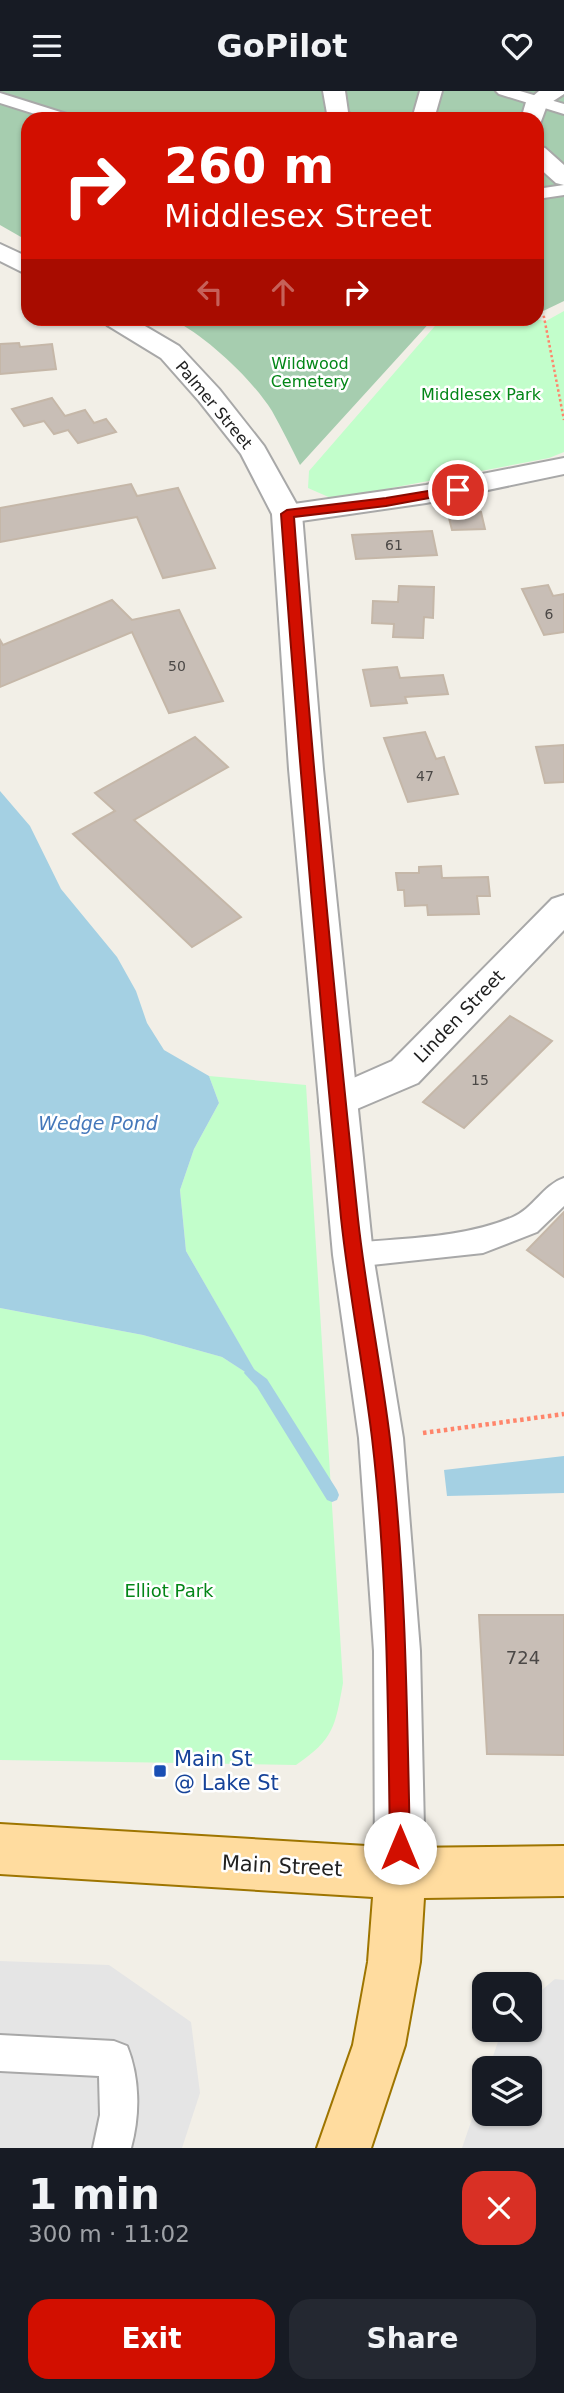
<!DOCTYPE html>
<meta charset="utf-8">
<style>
body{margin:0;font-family:"DejaVu Sans",sans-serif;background:#242831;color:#f1f3f6;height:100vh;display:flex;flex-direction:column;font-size:26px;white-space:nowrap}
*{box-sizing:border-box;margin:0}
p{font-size:23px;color:#9ea1a6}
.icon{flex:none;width:38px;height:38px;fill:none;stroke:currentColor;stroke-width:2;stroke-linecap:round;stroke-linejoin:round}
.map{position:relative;height:2057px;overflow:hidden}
.panel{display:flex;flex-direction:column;background:#171b24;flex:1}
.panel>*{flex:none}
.banner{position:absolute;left:21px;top:21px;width:523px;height:214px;border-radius:21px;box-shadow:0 2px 5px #0004;background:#d20f00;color:#fff;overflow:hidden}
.buttons{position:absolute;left:472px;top:1881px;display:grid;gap:14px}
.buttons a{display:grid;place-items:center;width:70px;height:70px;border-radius:14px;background:#171b24;box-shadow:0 2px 5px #0004;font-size:35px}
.pin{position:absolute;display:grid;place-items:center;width:60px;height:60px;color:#fff;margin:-30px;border:4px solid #fff;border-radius:50%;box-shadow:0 2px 7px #0007}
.me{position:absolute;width:77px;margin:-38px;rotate:0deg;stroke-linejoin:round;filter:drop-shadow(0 0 5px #0008)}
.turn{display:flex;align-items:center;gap:24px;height:147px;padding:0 28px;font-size:32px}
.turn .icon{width:91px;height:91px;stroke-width:2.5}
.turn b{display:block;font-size:49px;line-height:60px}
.lanes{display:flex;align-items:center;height:66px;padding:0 28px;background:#0003;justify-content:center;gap:35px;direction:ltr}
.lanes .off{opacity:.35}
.round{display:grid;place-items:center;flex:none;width:74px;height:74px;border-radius:21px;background:#242831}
.head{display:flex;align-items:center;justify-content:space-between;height:119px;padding:0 28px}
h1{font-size:42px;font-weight:600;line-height:52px}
.cta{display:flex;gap:14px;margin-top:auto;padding:14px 28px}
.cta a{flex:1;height:80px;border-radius:21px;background:#d20f00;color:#fff;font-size:28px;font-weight:600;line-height:80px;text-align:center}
.cta a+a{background:#242831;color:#f1f3f6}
header{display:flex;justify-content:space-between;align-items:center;height:91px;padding:0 28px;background:#171b24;font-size:32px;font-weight:600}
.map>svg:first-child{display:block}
.cemetery{fill:#a6cdaf}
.park{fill:#c2fecb}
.parking{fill:#e5e5e5}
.water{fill:#a4d0e3}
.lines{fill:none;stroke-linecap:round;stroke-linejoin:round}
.stream{fill:#a4d0e3;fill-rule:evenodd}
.building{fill:#c8beb6;stroke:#c5b7a8;stroke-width:2}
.service-casing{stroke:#a8a8a8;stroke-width:4}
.pedestrian-casing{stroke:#a8a8a8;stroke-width:4}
.minor-casing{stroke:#a8a8a8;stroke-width:4}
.tertiary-casing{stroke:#a8a8a8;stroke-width:4}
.primary-casing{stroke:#9e7500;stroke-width:4}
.path-far1{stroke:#ff856b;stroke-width:2.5;stroke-dasharray:2.5 2.5;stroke-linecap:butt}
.path{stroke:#ff856b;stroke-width:4.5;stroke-dasharray:3.5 3.5;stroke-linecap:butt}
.service{fill:#fff;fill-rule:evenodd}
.pedestrian{fill:#fff;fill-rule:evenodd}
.minor{fill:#fff;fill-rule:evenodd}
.tertiary{fill:#fff;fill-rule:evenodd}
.primary{fill:#ffdc9f;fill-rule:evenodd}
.route{fill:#d20f00;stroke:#880a00;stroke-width:2}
.transit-dot{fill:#1a4fb4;stroke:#fff;stroke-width:2.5}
.labels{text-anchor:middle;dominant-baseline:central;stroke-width:5;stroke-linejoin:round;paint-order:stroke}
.number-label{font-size:14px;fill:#4b4846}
.far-park-label{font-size:16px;fill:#038617;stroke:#fff}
.far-street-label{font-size:16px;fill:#212121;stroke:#fff}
.street-label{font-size:18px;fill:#212121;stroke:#fff}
.park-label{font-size:18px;fill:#038617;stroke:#fff}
.near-number-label{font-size:18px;fill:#4b4846}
.water-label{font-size:19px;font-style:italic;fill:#4477ba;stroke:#fff}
.near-transit-label{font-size:21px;fill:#164399;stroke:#fff;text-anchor:start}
.near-street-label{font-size:21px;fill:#212121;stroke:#fff}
</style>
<header><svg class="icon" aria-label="menu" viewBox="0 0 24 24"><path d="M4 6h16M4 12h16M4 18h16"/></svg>GoPilot<svg class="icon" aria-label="heart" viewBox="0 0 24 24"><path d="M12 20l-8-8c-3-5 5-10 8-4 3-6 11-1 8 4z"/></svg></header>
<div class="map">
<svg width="564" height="2057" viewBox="0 0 564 2057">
<rect width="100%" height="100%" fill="#f2efe7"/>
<path class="cemetery" d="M0 0H564V210L537 223V28H28V150L0 134Z
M172 228H433L300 374C291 356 282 338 272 320 251 287 207 246 172 228Z"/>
<path class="park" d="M564 220V361L549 367 333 408 308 397 309 380 441 228H534L546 230Z
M209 985 306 994 343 1592C335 1636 334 1648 296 1674L0 1669V1217L143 1244 222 1266 261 1291 186 1160 180 1099 194 1058 219 1012Z"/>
<path class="parking" d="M0 1870 109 1874 191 1931 200 2002 182 2057H0Z
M555 1888 564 1889V2057H462L485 1990V2023H530V1978L489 1977 502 1939H530V1909Z"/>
<path class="water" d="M0 700 30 735 61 798 117 866 136 900 147 932 164 959 209 985 219 1012 194 1058 180 1099 186 1160 262 1292 222 1266 143 1244 0 1217Z
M564 1365V1402L447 1405 444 1379Z"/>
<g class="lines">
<path class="stream" d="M251 1276 267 1288 337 1399 339 1404 337 1409 332 1411 327 1409 257 1296 244 1282 246 1278Z"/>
</g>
<path class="building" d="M19 252 20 256 52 253 56 278 0 283V253Z
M52 307 65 325 85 319 94 332 106 328 116 341 78 352 68 339 54 343 44 330 24 335 12 318Z
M131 393 137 405 178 397 215 477 163 487 137 426 0 451V417Z
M481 421 485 438 452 439 448 423Z
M432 440 437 464 356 468 352 444Z
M548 494 553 505 564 503V541L544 544 522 498Z
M399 495 434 496 433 527 424 526 423 547 393 546 394 533 372 532 373 510 398 511Z
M112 509 132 529 179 519 223 610 169 622 132 541 0 596V549L3 554Z
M397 576 400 587 443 584 448 603 405 606 407 612 371 615 363 579Z
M425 641 436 668 444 666 458 703 408 711 384 647Z
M195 646 228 676 134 729 241 826 192 856 73 743 115 720 95 702Z
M564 654V691L545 692 536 656Z
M441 775 442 787 488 786 490 805H477L479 823 428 824 427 814 405 815 404 799H398L396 782H419V776Z
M510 925 552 950 464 1037 423 1011Z
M564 1121V1186L527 1159Z
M479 1524H564V1664L487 1663Z"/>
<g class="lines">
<g class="service-casing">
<path id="service" d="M496 0H520L564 13V23L499 3Z
M0 2 73 25 75 28H51L0 12Z
M564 94V104L537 108V98Z
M564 1087V1115L537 1141 483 1162 353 1176 343 1172 339 1164 343 1156 353 1152C406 1147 464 1147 513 1126 533 1118 543 1094 564 1087Z
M0 1944 114 1950 127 1955C140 1987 140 2024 131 2057H93L100 2024 99 1985 0 1980Z"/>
</g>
<g class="pedestrian-casing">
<path id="pedestrian" d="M323 0H345L348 21 355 28H328Z
M420 0H442L434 28H412Z
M539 0H564V3L547 14 540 33 537 34V28H521L526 11Z
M537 55 545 57 564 74V94L556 92 537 75Z"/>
</g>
<g class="minor-casing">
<path id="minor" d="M564 367V383L426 412 287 432 277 429 272 423 277 417 287 414 426 394Z
M564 804V839L418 992 338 1026 324 1022 319 1011 324 1000 392 970 552 808Z"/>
</g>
<g class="tertiary-casing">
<path id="tertiary" d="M0 153 28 166V184L0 170Z
M103 228H133L179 255 219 298 264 355 302 423 323 678 373 1164 403 1347 420 1560 425 1782 418 1800 400 1807 382 1800 375 1782 374 1560 359 1347 333 1164 289 678 272 423 241 363 199 310 161 267 107 234Z"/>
</g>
<g class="primary-casing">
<path id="primary" d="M0 1733 400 1757 564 1755V1805L424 1807 420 1871 405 1954 371 2057H317L353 1954 368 1871 373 1806 0 1783Z"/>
</g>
<path class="path-far1" d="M537 217 544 226 564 329"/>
<path class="path" d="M423 1342 564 1323"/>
<use href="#service" class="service"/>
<use href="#pedestrian" class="pedestrian"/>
<use href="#minor" class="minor"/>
<use href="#tertiary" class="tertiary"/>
<use href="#primary" class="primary"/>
</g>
<path class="route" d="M458 395 462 396V401L386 415 294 426C311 660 333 894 358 1128 366 1202 381 1274 390 1348 406 1483 407 1620 410 1757L407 1764 400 1767 393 1764 390 1757C388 1620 388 1483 372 1347 363 1273 349 1201 341 1127 318 892 298 658 281 423L287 419 386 407Z"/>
<rect class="transit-dot" x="153" y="1673" width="14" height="14" rx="3.5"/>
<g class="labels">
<g class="number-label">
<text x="394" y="454">61</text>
<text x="549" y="523">6</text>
<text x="177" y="575">50</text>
<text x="425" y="685">47</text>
<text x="480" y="989">15</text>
</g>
<g class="far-park-label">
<text x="310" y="272">Wildwood<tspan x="310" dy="18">Cemetery</tspan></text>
<text x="481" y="303">Middlesex Park</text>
</g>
<g class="far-street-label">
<text transform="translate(214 314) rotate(50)">Palmer Street</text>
</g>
<g class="street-label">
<text transform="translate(459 925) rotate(-46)">Linden Street</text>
</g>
<g class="park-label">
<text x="169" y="1499">Elliot Park</text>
</g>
<g class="near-number-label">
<text x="523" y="1566">724</text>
</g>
<g class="water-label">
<text x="98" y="1032">Wedge Pond</text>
</g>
<g class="near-transit-label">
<text x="174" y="1668">Main St<tspan x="174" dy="24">@ Lake St</tspan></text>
</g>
<g class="near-street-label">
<text transform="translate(282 1775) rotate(3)">Main Street</text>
</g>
</g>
</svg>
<div class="buttons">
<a><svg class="icon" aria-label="search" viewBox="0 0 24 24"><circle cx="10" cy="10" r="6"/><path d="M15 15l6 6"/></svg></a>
<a><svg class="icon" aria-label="layers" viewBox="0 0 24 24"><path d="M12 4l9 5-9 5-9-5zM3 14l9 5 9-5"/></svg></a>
</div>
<div class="pin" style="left:458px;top:399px;background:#d93025"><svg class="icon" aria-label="arrive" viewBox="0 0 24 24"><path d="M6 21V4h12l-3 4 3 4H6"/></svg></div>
<svg class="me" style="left:400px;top:1757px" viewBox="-20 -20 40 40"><circle r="19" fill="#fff"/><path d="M0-13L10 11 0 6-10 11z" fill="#d20f00"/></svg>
<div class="banner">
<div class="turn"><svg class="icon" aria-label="right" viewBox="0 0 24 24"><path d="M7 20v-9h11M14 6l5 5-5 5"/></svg><div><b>260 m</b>Middlesex Street</div></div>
<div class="lanes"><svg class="icon off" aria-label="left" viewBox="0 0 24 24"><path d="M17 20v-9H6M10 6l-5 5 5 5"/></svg><svg class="icon off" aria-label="ahead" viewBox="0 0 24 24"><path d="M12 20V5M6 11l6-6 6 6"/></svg><svg class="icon" aria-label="right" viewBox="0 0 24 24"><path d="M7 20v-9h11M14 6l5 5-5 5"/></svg></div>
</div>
</div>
<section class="panel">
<div class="head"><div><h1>1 min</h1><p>300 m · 11:02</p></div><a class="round" style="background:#d93025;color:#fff"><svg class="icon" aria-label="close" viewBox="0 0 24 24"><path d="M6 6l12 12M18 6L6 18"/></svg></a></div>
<div class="cta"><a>Exit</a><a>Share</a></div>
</section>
